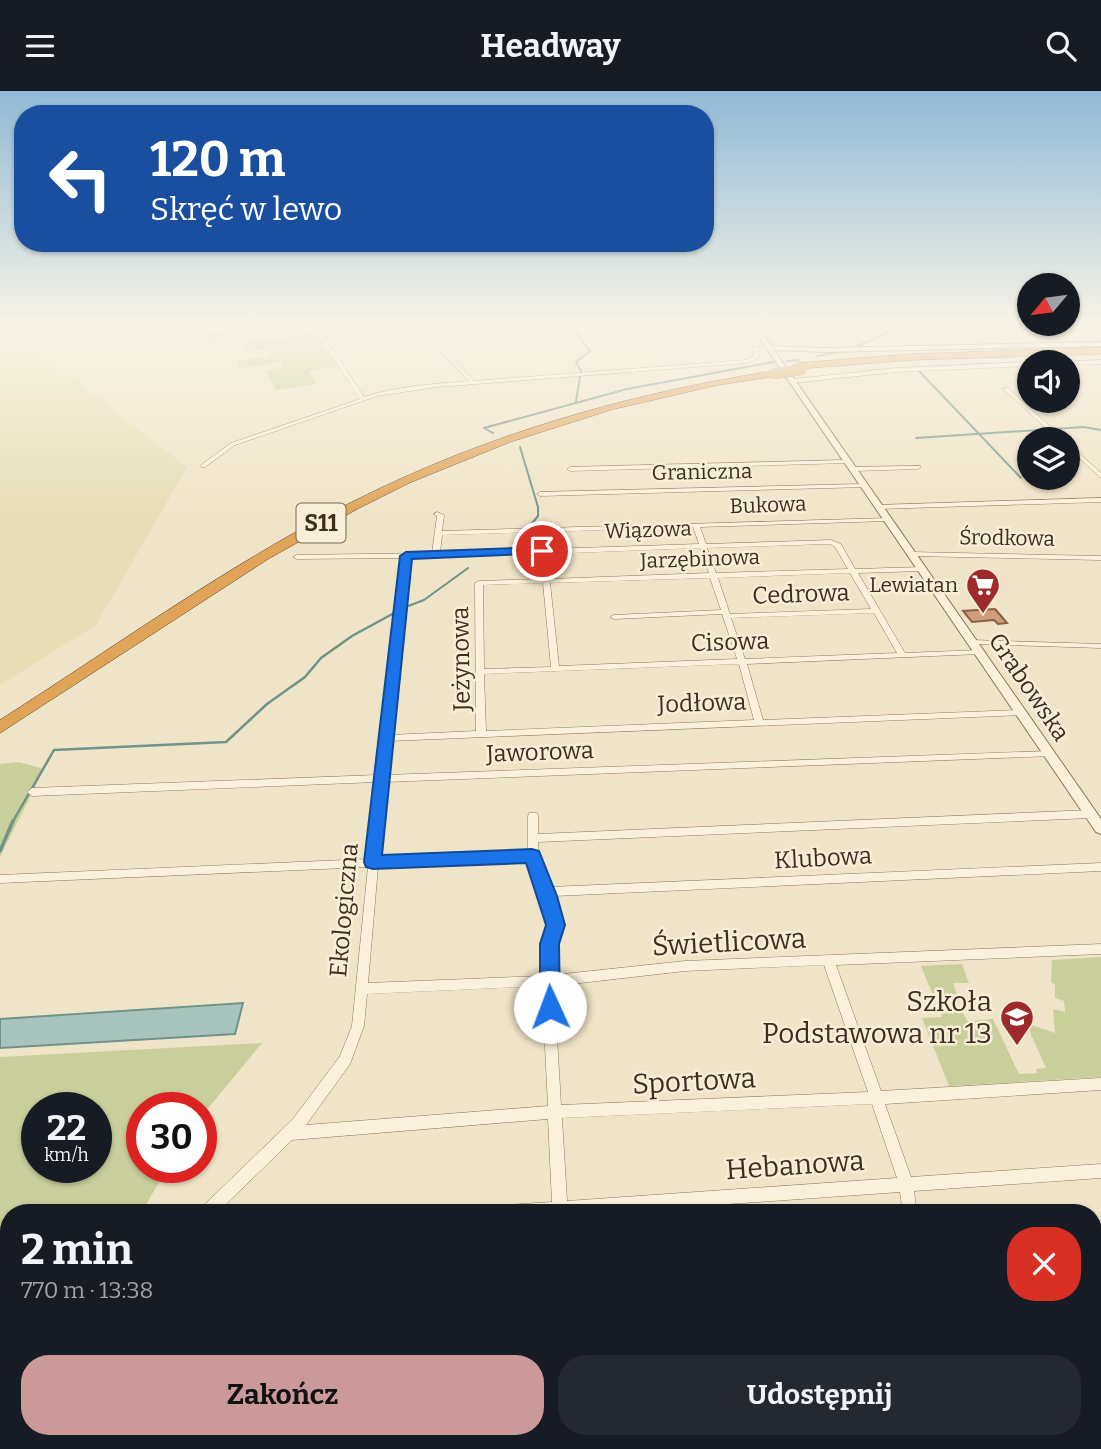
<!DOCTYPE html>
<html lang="pl">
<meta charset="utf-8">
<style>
body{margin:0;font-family:Bitter,serif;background:#242831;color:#f1f3f6;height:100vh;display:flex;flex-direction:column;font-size:26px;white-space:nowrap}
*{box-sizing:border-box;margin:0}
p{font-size:23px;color:#9ea1a6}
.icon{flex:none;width:38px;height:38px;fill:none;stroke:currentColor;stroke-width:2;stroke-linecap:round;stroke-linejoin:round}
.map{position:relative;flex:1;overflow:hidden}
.panel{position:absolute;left:0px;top:1113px;width:1102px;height:245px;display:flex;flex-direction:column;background:#171b24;border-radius:28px 28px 0 0;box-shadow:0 2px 5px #0004}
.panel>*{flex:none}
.banner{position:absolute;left:14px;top:14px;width:700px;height:147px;border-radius:28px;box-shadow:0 2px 5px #0004;background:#1a4fa0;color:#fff;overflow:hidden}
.needle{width:46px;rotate:241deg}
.controls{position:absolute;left:1017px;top:182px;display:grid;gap:14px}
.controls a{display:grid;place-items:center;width:63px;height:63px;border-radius:50%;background:#171b24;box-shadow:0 2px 5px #0004;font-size:35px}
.speed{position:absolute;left:21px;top:1001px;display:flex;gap:14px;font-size:35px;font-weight:700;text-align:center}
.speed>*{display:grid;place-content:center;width:91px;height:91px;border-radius:50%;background:#171b24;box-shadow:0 2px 5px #0004;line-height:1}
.speed small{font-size:18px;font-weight:400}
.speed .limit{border:10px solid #d22;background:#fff;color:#111}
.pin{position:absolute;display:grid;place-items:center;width:60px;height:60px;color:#fff;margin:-30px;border:4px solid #fff;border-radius:50%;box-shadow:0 2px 7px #0007}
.me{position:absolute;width:77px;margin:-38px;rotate:358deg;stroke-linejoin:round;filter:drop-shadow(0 0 5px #0008)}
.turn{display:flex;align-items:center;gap:24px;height:147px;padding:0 21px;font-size:32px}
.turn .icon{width:91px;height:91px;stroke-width:2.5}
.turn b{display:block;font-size:49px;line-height:60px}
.round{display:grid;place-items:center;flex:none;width:74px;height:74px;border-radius:28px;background:#242831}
.head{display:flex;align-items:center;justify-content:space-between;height:119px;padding:0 21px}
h1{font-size:42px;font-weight:700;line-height:52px}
.cta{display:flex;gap:14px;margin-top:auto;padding:14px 21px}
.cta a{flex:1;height:80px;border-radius:28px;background:#cc999b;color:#111;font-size:28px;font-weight:700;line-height:80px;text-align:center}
.cta a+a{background:#242831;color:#f1f3f6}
header{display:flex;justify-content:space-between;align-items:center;height:91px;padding:0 21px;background:#171b24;font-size:32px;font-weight:700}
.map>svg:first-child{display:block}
.farmland{fill:#e6deb5}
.green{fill:#c9cf9b;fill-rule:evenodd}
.water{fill:#a9c4bc;stroke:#6f938a;stroke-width:2}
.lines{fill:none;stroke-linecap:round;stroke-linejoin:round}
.stream-far2{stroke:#6f938a;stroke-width:2}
.stream-far1{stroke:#6f938a;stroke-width:2.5}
.stream{stroke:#6f938a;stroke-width:3.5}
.building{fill:#cf9f7d;stroke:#8d5f41;stroke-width:2}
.minor-casing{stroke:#8d765c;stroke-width:1}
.tertiary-casing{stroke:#8d765c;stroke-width:2}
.motorway-casing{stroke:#5b4430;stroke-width:1}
.minor{fill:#faf1dc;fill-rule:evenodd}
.tertiary{fill:#faf1dc;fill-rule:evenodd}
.motorway{fill:#e0a458;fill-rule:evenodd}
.motorway-bridge-casing{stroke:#5b4430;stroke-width:10;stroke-linecap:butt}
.motorway-bridge{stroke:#e0a458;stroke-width:10}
.route{fill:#1a73e8;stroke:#114b97;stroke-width:2}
.labels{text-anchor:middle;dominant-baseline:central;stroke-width:5;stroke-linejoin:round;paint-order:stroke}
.far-street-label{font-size:21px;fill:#3d2e20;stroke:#f7eed8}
.far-poi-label{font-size:21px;fill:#3d2e20;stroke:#f7eed8;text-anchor:end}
.shield{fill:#f7eed8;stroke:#756857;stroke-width:2}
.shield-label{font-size:23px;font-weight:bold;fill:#3d2e20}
.street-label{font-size:24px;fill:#3d2e20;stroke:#f7eed8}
.near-street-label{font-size:28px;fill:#3d2e20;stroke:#f7eed8}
.near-poi-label{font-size:28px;fill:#3d2e20;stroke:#f7eed8;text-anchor:end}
</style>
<header><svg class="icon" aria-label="menu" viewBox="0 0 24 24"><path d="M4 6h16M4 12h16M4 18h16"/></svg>Headway<svg class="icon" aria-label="search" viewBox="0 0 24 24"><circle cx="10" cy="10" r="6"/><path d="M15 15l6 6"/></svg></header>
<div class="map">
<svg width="1101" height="1358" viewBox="0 0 1101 1358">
<rect width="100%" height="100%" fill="#f0e4c8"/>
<path class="farmland" d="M34 257 187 376 96 534 0 594V261Z"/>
<path class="green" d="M228 236H269V237L240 241 238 250 205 254 197 249Z
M315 241 337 276 308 280 316 293 276 299 266 279 283 276 281 271 240 277 236 270 270 265 268 258 246 261 243 253Z
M19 671 44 678 0 766V673Z
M1101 866V986L949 995 922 927 942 926 939 919 961 917 967 930 993 928 1019 983 1037 982 1036 978 1046 977 1026 932 1055 942 1053 918 1065 921 1064 910 1055 907V894L1051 891 1052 869Z
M962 873 969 892H953L957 903 933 904 921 875Z
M262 952 201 1026V1017H142V1076H168L141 1122H9V1279L0 1289V966ZM37 1017H96V1076H37Z"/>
<path class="water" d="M243 912 235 943 0 957V928Z"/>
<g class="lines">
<path class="stream-far2" d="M572 236 590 260 576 271 581 280 576 310
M1039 240 1101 239
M854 257 899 236
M817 265 844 260
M787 270 799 269
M919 280 1021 387
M493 342 484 337 627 298 773 271
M916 347 1084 336 1101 339
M520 356 538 416V425L529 436
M515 456 526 442
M403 517 424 509 468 477
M393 522 397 520"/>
<path class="stream-far1" d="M12 732 54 659 226 651 267 613 305 586 321 567 352 545 396 521"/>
<path class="stream" d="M0 760 13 730"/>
</g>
<path class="building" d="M995 518 1007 532 998 533 994 529 972 531 963 520Z"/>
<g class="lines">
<g class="minor-casing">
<path id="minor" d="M313 236H318L364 306C397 295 435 293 469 290L418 236H423L474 290 745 269 754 265 752 257 769 256 771 257 757 259 759 267 746 272 437 296 377 305 235 354 205 376H201V374L231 352 360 308Z
M1101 269V273L1068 274 1066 271Z
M1029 271V275L896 281 793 292 790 290 793 288 896 277Z
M1004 297H1008L1064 348H1058L1004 299Z
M1068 352 1101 382V387L1068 357Z
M849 369 850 370 847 372 570 380 567 378 570 376Z
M920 375V377L918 378 853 380 850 378 853 376Z
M864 393 866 394V396L540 405 537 403 540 401Z
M1101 407V411L879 418 876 416 879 414Z
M437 421 444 424 442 440 889 427 890 428 887 430 700 436 706 453 831 449 841 453 855 478 924 476 925 478 921 480 858 482 905 562 980 559 984 561 980 563 747 573 763 629 1020 619 1023 620 1024 622 1023 624 389 650 386 684 1049 660 1052 661 1054 663 1052 665 386 691 379 768 528 761V725L529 722H537L538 725V743L1090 719 1094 720 1095 723 1094 726 1090 727 538 751V771L550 796 1101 772V780L554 805 561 833 556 853 554 884 685 870 1101 853V863L836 874 881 1000 1101 987V999L885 1013 911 1086 1101 1073V1087L914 1100 917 1122H903L900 1101 601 1122H485L487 1117 492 1115 552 1111 548 1028 292 1049 217 1122H199L201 1117 293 1028 340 965 352 935 368 776 0 792V784L368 768 376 691 32 705 27 701 32 697 377 684 402 467 297 468 293 466 297 464 432 462 437 425 434 423ZM693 436 699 453 547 458 545 441ZM538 441 539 458 440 462 442 444ZM830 453 835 456 848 478 716 482 707 457ZM700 457 709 482 550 488 547 463ZM540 463 542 488 479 490 475 492 476 640 390 644 409 467ZM850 482 871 518 730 523 718 487ZM710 487 721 519 614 524 610 526 614 528 722 523 737 568 559 575 550 492ZM543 492 551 576 484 578 483 494ZM874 522 897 562 745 568 731 527ZM739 573 754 629 486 640 484 583ZM528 769 542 805 549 833 544 853 542 885 368 892 378 776ZM824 874 868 1001 561 1014 554 895 685 880ZM542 895 548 1015 306 1034 350 973 364 935 367 903ZM872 1013 897 1087 567 1110 562 1027Z
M909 461 1101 465V469L912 465 908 463Z
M971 549 1101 553V557L974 553H971Z
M1101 1225V1241L1094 1242V1226Z
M1094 1312H1101V1328H1094Z
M9 1315V1335L0 1340V1320Z
M566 1349H584V1358H566Z
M950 1349H967L970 1358H952Z"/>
</g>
<g class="tertiary-casing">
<path id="tertiary" d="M752 236H758L771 255 824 257 1101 251V255L824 261 774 259 1101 728V743L1096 741Z"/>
</g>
<g class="motorway-casing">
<path id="motorway" d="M1101 257V263L911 269 797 278 792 275 797 272 911 263Z
M773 280 778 283 776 285 718 294 614 318 510 351 409 392 359 417 268 468 0 642V629C116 555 228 474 350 412 484 344 626 303 773 280Z"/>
</g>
<use href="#minor" class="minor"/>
<use href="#tertiary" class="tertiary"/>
<use href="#motorway" class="motorway"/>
<g class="motorway-bridge-casing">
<path id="motorway-bridge" d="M773 283 802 279"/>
</g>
<use href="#motorway-bridge" class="motorway-bridge"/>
</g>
<linearGradient id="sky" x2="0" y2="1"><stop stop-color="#8fbad6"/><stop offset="0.55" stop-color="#f8f3e6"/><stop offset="1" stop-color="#f8f3e6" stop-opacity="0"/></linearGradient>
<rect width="1101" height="426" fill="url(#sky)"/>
<path class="route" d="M542 456 547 457V462L412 468 382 764 532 758 539 760 557 805 565 834 559 853 560 916 557 923 550 925 543 923 540 916V853L546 834 526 772 373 778 366 776 364 771 400 465 406 461Z"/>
<defs>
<g id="supermarket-pin" transform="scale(1.75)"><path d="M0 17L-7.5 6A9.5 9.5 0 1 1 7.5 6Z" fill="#9e2a2b" stroke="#f7eed8"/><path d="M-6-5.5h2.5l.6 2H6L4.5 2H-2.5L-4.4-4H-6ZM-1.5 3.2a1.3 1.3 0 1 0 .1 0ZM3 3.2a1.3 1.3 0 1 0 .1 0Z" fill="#fff"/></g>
<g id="school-pin" transform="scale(1.75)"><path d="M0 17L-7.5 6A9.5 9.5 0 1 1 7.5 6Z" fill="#9e2a2b" stroke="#f7eed8"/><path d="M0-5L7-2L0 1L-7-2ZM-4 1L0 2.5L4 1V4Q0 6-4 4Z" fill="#fff"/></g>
</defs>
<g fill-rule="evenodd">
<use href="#supermarket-pin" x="983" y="494"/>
<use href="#school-pin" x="1017" y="926"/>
</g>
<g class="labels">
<g class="far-street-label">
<text transform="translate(702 381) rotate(-1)">Graniczna</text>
<text transform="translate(768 414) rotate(-2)">Bukowa</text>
<text transform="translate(648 439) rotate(-2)">Wiązowa</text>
<text transform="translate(1007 447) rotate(1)">Środkowa</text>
<text transform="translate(700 468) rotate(-2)">Jarzębinowa</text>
</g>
<g class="far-poi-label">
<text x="958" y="494">Lewiatan</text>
</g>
<rect class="shield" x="296.5" y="412.5" width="49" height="39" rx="5"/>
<g class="shield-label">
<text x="321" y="432">S11</text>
</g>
<g class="street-label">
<text transform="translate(801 503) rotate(-2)">Cedrowa</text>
<text transform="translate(730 551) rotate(-2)">Cisowa</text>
<text transform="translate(461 568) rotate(-91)">Jeżynowa</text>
<text transform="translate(1029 596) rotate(56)">Grabowska</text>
<text transform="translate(702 612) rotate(-2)">Jodłowa</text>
<text transform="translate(540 661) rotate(-2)">Jaworowa</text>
<text transform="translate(823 767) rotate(-3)">Klubowa</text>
<text transform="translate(344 819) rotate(-85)">Ekologiczna</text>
</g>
<g class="near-street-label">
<text transform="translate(729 851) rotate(-3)">Świetlicowa</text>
<text transform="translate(694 990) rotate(-3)">Sportowa</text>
<text transform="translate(795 1074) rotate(-4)">Hebanowa</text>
</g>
<g class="near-poi-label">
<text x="992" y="910">Szkoła<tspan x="992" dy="32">Podstawowa nr 13</tspan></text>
</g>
</g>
</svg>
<div class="controls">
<a><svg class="needle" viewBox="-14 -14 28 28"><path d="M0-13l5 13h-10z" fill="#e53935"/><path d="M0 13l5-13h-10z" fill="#9ea1a6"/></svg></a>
<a><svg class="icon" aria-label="sound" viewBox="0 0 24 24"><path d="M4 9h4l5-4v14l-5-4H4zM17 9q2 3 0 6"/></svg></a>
<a><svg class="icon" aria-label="layers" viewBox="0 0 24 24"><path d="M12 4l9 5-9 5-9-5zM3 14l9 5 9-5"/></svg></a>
</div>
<div class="speed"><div>22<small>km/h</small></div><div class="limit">30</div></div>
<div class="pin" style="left:542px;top:460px;background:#d93025"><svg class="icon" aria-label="arrive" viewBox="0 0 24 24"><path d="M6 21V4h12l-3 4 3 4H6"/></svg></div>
<svg class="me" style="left:550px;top:916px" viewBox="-20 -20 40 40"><circle r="19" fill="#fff"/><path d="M0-13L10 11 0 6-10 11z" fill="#1a73e8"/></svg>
<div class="banner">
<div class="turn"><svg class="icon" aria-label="left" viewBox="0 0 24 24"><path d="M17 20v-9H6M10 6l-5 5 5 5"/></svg><div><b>120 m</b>Skręć w lewo</div></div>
</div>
<section class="panel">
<div class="head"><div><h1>2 min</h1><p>770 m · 13:38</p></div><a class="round" style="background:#d93025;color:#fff"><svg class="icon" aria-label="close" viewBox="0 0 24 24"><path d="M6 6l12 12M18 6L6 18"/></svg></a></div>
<div class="cta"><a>Zakończ</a><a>Udostępnij</a></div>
</section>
</div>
